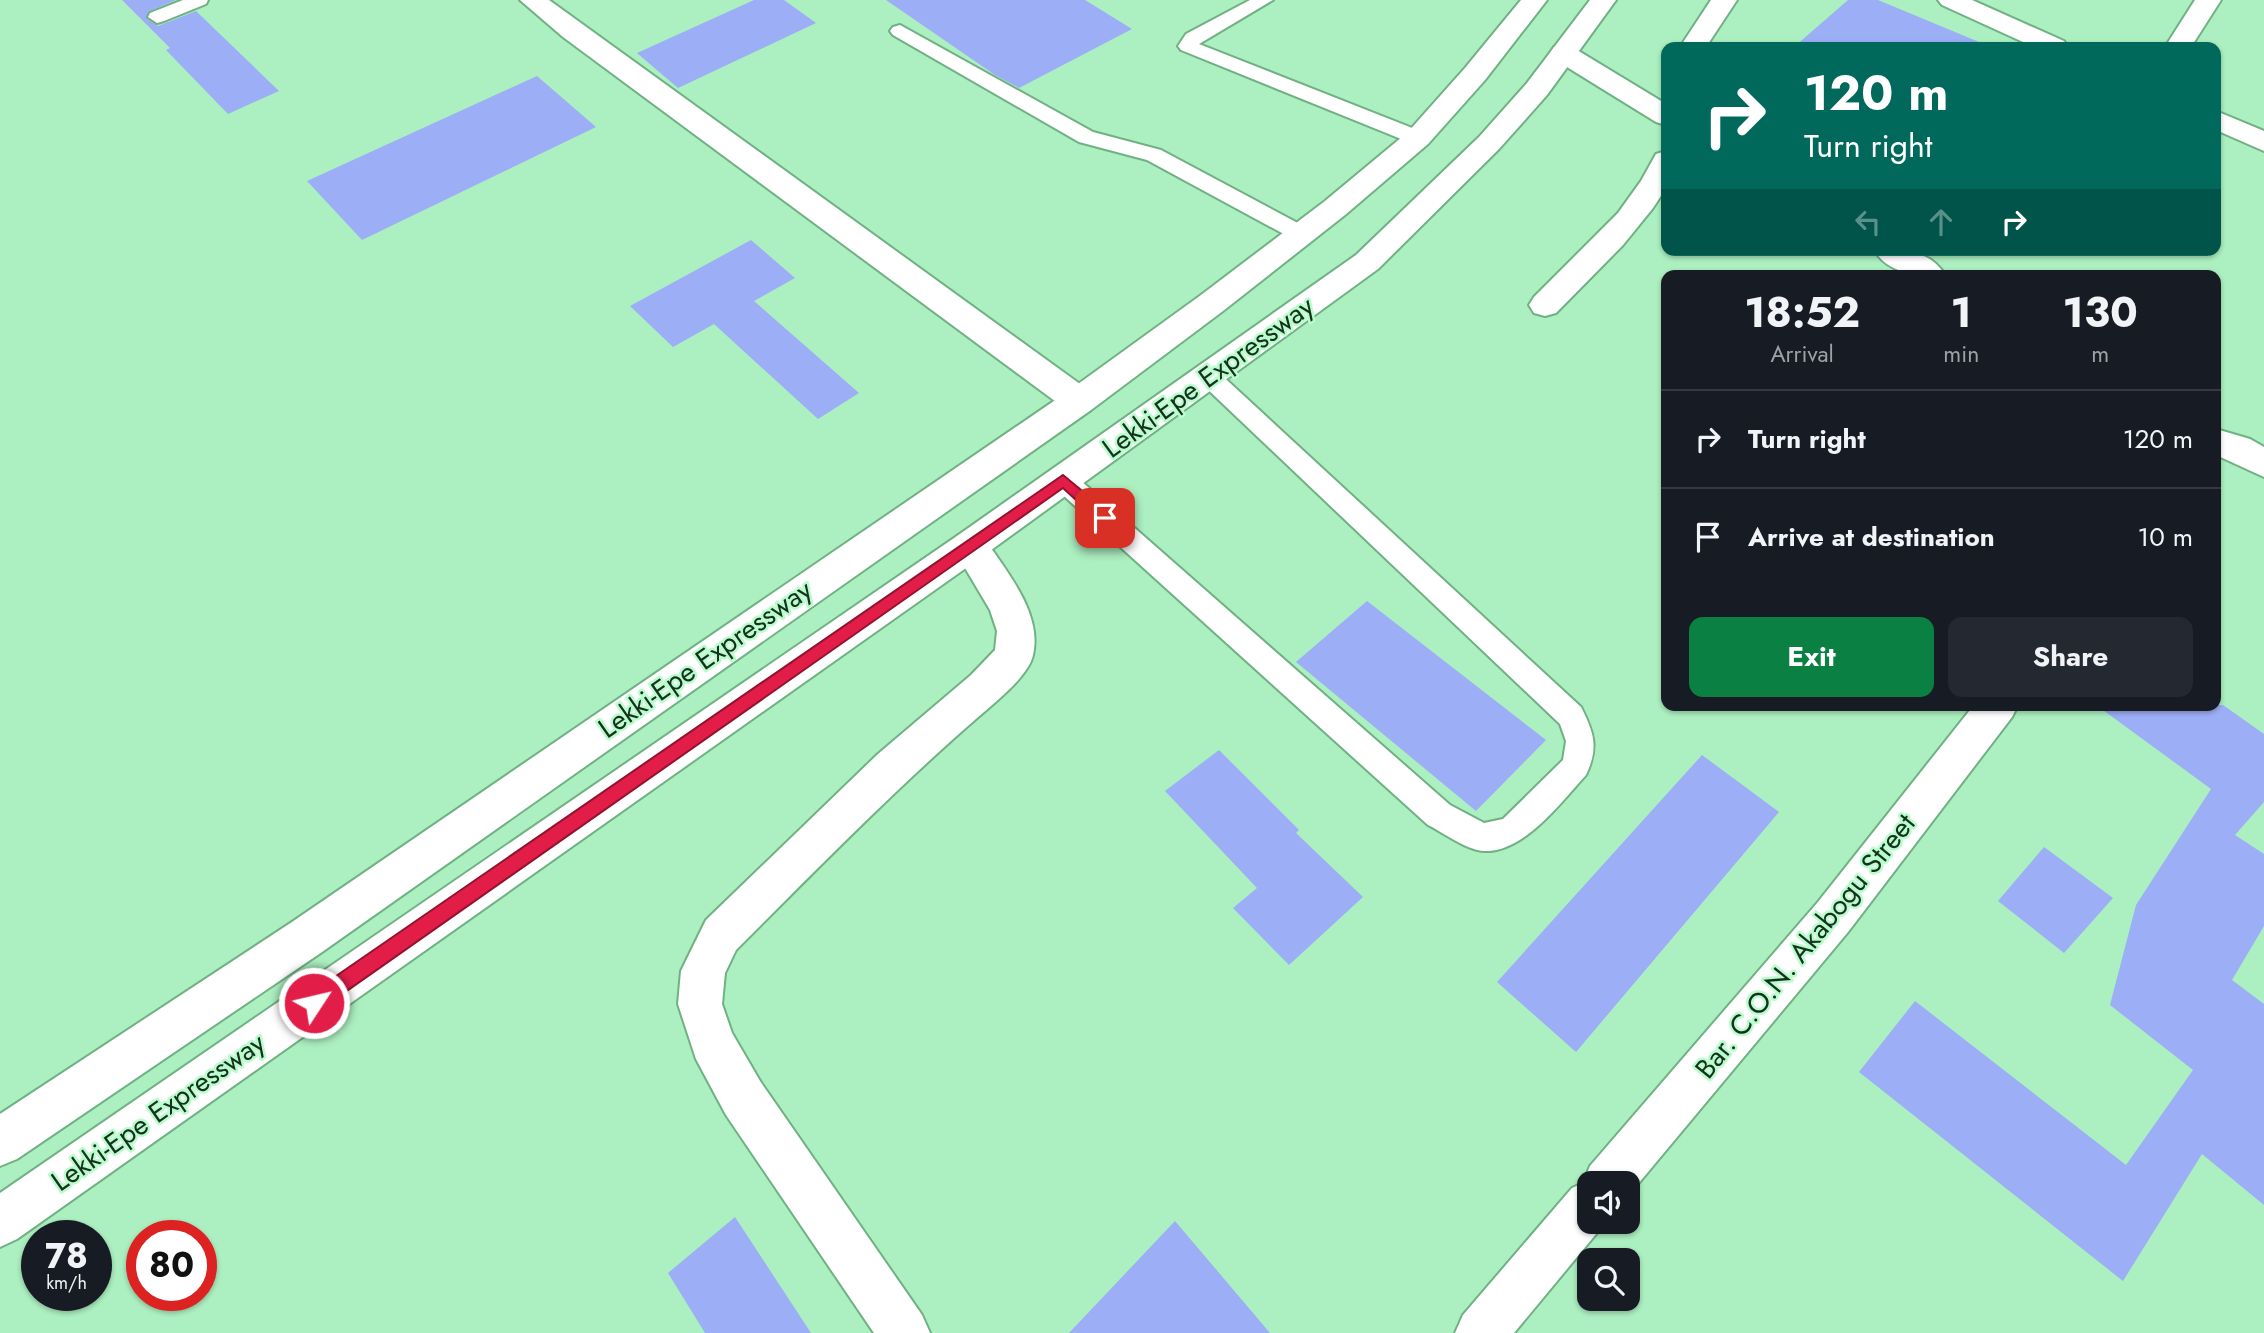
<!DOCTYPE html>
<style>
body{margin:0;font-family:Jost,sans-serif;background:#242831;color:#f1f3f6;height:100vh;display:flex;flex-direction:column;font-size:26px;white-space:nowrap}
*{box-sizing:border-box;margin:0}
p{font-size:23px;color:#9ea1a6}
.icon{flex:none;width:38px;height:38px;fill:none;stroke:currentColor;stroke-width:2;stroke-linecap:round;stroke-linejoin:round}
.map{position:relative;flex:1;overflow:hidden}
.side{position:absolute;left:1661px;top:270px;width:560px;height:441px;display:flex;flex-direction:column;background:#171b24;border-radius:14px;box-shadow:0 2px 5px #0004}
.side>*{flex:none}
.guide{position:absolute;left:1661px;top:42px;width:560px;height:214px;border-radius:14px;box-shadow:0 2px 5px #0004;background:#00695c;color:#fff;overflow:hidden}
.fabs{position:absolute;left:1577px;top:1171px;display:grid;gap:14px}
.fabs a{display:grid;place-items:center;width:63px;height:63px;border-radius:14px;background:#171b24;box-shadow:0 2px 5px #0004;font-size:35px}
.speed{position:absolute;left:21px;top:1220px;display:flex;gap:14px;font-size:35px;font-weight:700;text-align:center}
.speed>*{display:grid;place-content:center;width:91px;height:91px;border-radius:50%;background:#171b24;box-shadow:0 2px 5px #0004;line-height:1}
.speed small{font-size:18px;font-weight:400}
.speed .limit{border:10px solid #d22;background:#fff;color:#111}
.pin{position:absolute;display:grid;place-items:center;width:60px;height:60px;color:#fff;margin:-30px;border-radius:14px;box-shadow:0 4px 10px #0006}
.me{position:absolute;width:77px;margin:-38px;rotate:55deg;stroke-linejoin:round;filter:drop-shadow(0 0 5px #0008)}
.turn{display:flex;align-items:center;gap:24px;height:147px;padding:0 28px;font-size:32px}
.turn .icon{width:91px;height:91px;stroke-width:2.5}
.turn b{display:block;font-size:49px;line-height:60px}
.lanes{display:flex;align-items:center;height:66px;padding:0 28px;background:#0003;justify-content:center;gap:35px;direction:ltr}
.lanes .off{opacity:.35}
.eta{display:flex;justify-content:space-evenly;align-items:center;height:119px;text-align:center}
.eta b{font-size:42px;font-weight:700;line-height:49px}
.cta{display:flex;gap:14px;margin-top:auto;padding:14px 28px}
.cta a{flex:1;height:80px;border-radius:14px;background:#0b8043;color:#fff;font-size:28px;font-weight:700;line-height:80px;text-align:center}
.cta a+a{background:#242831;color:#f1f3f6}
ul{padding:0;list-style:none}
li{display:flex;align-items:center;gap:21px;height:98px;padding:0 28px;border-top:2px solid #363941}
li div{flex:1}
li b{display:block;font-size:26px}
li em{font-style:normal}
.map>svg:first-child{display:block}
.building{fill:#9caef6}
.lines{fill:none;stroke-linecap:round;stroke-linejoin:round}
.lane-casing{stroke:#70b184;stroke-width:4}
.street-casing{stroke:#70b184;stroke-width:4}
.highway-casing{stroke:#70b184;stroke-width:4}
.lane{fill:#fff;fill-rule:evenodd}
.street{fill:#fff;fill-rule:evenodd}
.highway{fill:#fff;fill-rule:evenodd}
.route{fill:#e11d48;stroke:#92132f;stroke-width:2}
.labels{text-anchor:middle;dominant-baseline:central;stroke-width:5;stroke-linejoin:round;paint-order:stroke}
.street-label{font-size:28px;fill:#16311f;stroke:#b9fdcc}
</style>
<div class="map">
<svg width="2264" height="1333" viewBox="0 0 2264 1333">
<rect width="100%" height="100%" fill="#acefc0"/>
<path class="building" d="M122 0H176L148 12 147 19 158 26 196 11 279 91 228 114 166 50 170 48Z
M754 0H784L816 23 678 88 637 53Z
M886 0H1085L1132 29 1019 88 995 75Z
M1848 0H1878L1991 47H1794Z
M537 76 596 127 362 240 307 181Z
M751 240 795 278 754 301 859 393 818 419 714 324 673 347 630 306Z
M1367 601 1546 740 1476 811 1296 662Z
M2096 705H2223L2264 734V802L2235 835 2264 854V926L2232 980 2264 1004V1205L2202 1154 2123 1281 1859 1072 1915 1001 2126 1165 2193 1070 2110 1005 2136 905 2211 789Z
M1219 750 1299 830 1296 833 1363 897 1289 965 1233 908 1257 888 1165 791Z
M1702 755 1779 812 1576 1052 1497 982Z
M2044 847 2113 898 2064 953 1998 901Z
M735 1217 811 1333H705L668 1273Z
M1175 1221 1270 1333H1069Z"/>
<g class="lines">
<g class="lane-casing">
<path id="lane" d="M183 0H208L206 4 164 21 157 23 148 17 150 13Z
M1250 0H1273L1199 44 1425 133 1428 138 1425 143H1411L1181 50 1178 46 1186 34Z
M900 25 1093 132 1161 150 1309 229 1312 234 1309 239 1301 241 1293 239 1147 160 1079 142 893 35 890 31 893 27Z
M1209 368 1217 371 1581 707C1594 733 1599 747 1586 775 1561 802 1523 854 1483 851 1465 849 1444 833 1428 825L1054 487 1050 480 1054 473 1063 470 1072 473 1450 805 1484 823 1503 819 1563 760 1566 741 1560 724 1201 383 1197 377 1201 371Z"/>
</g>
<g class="street-casing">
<path id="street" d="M520 0H549L1091 392 1096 401 1091 410 1079 413 1067 410 563 37Z
M1711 0H1737L1706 47H1680Z
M1938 0H1972L2064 41 2068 47H2034L1942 5Z
M2195 0H2221L2191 47H2165Z
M1563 45 1572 47 1666 104V125L1656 122 1554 59 1550 53 1554 47Z
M2216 111 2264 131V151L2216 130Z
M1666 151V188L1653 208 1623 245 1556 313 1545 316 1534 313 1529 305 1534 297 1618 213 1641 181 1656 154Z
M1874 250C1900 250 1930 249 1945 275 1919 275 1890 276 1874 250Z
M2216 429 2250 439 2264 447V477L2216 455Z
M970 532 983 536C1004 569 1043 612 1033 655 1029 676 993 704 977 718 893 791 815 871 736 950L725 973 722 1004 732 1033 760 1081 922 1315 930 1333H874L726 1115 696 1059 678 1004 681 971 706 920 878 754 971 675 995 650 997 631 990 610 952 546 957 536Z
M1974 705H2018L2012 717 1848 932 1628 1196V1183H1589V1222H1606L1514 1333H1455L1463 1315 1572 1188 1583 1183 1590 1166 1818 902Z"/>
</g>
<g class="highway-casing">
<path id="highway" d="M1521 0H1547L1485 80 1428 144 1345 215 1223 311 1091 410 322 952 17 1159 0 1166V1114L292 922 1067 392 1201 295 1325 201 1408 132 1465 68Z
M1590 0H1616L1547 95 1499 149 1378 269 983 556 17 1239 0 1247V1193L957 536 1356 255 1479 137 1527 83Z"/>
</g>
<use href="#lane" class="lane"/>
<use href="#street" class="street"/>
<use href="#highway" class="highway"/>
</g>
<path class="route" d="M1063 475 1110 514 1112 518 1110 522H1100L1063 488 321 1009 314 1012 307 1009 305 1003 307 996Z"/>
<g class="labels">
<g class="street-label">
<text transform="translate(1208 377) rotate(-36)">Lekki-Epe Expressway</text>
<text transform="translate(705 659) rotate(-35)">Lekki-Epe Expressway</text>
<text transform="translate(1805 946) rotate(-51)">Bar. C.O.N. Akabogu Street</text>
<text transform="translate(158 1112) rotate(-35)">Lekki-Epe Expressway</text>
</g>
</g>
</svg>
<div class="fabs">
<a><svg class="icon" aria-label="sound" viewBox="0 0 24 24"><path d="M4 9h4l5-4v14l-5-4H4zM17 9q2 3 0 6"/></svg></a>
<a><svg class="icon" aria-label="search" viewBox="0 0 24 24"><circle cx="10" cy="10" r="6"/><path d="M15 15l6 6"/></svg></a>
</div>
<div class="speed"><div>78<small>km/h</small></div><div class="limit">80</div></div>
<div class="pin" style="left:1105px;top:518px;background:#d93025"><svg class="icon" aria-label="arrive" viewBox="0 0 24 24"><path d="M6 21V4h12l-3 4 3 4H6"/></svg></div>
<svg class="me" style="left:314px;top:1003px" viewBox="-20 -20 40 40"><circle r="17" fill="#e11d48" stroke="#fff" stroke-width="3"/><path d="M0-11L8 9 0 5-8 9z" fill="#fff"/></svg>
<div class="guide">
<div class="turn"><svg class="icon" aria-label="right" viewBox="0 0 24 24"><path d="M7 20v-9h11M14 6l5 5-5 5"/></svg><div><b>120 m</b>Turn right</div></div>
<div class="lanes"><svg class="icon off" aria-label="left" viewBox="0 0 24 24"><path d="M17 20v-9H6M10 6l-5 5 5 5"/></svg><svg class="icon off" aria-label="ahead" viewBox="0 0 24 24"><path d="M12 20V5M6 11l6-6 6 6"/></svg><svg class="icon" aria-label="right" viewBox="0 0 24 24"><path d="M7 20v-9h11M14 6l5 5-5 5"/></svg></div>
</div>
<section class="side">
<div class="eta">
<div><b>18:52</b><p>Arrival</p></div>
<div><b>1</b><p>min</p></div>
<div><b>130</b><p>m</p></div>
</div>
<ul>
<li><svg class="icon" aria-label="right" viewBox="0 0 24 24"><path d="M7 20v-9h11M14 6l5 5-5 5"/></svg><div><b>Turn right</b></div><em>120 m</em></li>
<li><svg class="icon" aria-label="arrive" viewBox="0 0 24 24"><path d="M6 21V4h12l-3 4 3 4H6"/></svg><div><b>Arrive at destination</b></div><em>10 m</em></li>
</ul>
<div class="cta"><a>Exit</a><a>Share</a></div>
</section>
</div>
